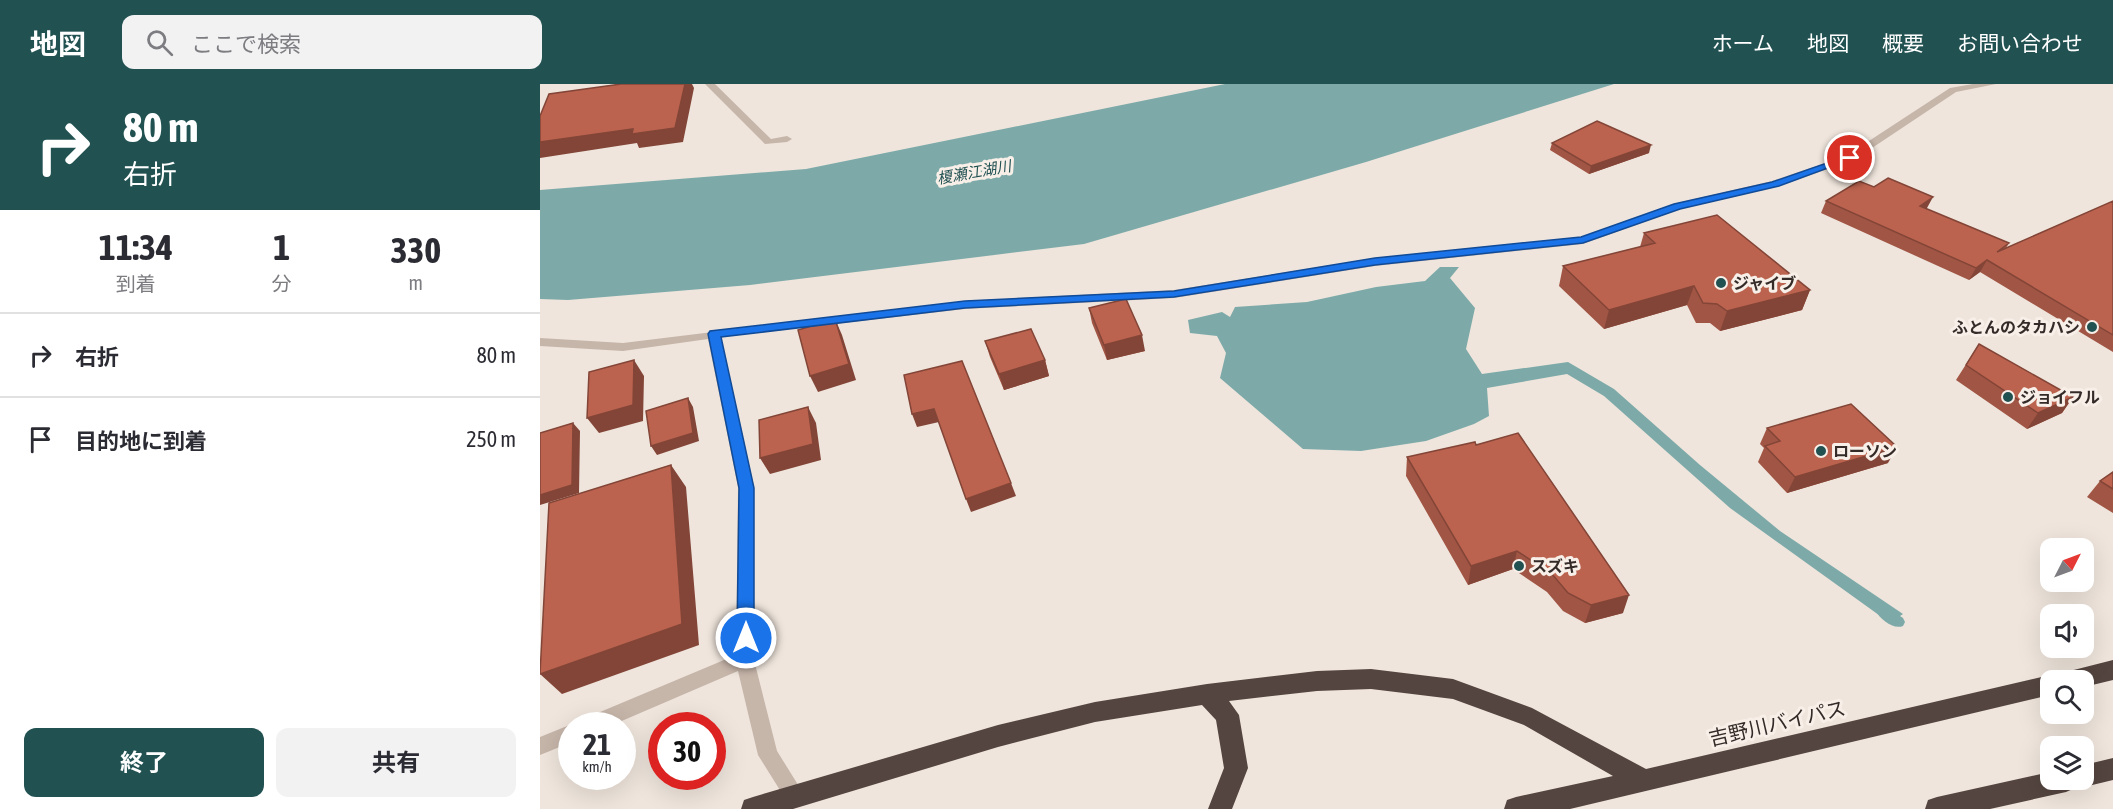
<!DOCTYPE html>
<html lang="ja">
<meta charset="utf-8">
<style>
body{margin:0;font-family:"Asap Condensed","Noto Sans JP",sans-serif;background:#f2f2f3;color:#2b2b33;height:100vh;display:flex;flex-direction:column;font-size:22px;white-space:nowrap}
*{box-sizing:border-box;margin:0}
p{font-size:20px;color:#7c7c81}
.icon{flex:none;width:33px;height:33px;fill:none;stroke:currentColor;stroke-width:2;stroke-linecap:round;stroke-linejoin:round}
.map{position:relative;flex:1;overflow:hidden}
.details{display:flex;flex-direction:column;background:#fff;width:540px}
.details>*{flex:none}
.guide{background:#225152;color:#fff;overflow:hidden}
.needle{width:39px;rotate:48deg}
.fabs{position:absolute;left:1500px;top:454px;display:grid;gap:12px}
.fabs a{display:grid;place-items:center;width:54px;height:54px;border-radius:12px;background:#fff;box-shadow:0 6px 24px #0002;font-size:30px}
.speed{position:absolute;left:18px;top:628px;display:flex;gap:12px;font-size:30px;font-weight:700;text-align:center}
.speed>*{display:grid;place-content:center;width:78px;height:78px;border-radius:50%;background:#fff;box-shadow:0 6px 24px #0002;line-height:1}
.speed small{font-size:15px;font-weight:400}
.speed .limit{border:9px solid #d22;background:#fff;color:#111}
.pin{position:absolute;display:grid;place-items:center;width:51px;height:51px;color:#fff;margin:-26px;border:3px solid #fff;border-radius:50%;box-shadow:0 2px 6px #0007}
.me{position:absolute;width:66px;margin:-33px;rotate:0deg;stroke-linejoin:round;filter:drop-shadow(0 0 4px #0008)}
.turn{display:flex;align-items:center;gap:21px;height:126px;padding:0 24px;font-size:27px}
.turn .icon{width:78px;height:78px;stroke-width:2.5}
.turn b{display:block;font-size:42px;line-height:51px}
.eta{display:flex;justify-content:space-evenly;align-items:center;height:102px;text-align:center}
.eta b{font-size:36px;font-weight:700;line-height:42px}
.action{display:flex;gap:12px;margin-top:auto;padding:12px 24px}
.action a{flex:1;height:69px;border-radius:12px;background:#225152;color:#fff;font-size:24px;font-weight:700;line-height:69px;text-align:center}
.action a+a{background:#f2f2f3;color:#2b2b33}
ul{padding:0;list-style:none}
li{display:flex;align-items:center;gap:18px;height:84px;padding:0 24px;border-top:2px solid #e1e1e2}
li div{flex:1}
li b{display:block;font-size:22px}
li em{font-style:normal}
header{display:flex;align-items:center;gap:36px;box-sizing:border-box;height:84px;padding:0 30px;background:#225152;color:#fff}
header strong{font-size:28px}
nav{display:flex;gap:33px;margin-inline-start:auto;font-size:21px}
.search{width:420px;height:54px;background:#f2f2f3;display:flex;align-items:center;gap:15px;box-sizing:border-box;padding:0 21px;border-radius:12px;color:#7c7c81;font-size:22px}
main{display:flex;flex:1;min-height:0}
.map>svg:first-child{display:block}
.water{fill:#7daaa9}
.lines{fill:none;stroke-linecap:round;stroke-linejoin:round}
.stream{fill:#7daaa9;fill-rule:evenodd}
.street{fill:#c6b5a9;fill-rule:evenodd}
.highway{fill:#544540;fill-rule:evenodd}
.wall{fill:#a15544}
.shaded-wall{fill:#834537}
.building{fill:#bb634f;stroke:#834537;stroke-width:1.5}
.route{fill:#1a73e8;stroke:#114b97;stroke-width:1.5}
.poi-dot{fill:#225152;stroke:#f7efe8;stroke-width:2}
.labels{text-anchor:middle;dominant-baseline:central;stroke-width:6;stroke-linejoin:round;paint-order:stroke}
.far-water-label{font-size:15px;font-style:italic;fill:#225152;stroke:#f7efe8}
.poi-label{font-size:16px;font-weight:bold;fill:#342b28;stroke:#f7efe8;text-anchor:start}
.near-street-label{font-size:20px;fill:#342b28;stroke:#f7efe8}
</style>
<header>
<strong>地図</strong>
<div class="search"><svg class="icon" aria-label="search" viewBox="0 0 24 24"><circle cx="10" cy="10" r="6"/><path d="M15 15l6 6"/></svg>ここで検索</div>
<nav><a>ホーム</a><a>地図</a><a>概要</a><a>お問い合わせ</a></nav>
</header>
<main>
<section class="details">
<div class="guide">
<div class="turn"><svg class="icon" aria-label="right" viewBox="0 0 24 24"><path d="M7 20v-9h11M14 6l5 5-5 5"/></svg><div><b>80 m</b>右折</div></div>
</div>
<div class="eta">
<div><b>11:34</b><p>到着</p></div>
<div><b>1</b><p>分</p></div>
<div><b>330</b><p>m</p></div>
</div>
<ul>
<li><svg class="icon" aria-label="right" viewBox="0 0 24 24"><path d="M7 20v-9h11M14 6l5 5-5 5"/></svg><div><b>右折</b></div><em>80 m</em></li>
<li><svg class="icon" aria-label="arrive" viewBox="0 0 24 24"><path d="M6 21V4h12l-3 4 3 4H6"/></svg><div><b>目的地に到着</b></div><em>250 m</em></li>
</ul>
<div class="action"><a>終了</a><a>共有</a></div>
</section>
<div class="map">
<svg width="1573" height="725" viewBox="0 0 1573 725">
<rect width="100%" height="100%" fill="#efe5dc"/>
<path class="water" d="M685 0H1074L826 78 544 160 210 201 28 216 0 215V106L266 85Z
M900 183H919L910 194 935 224 926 265 942 290 1028 278 1074 305 1160 381 1240 447 1363 530 1350 539 1190 424 1064 312 1027 290 947 304 949 332 934 340 886 357 821 367 763 365 680 294 686 269 677 252 650 249 648 236 682 228 690 233 695 223 767 218 836 203 885 197Z"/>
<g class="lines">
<path class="stream" d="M1342 520 1363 534 1365 538 1363 542C1353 546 1340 535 1335 526L1337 522Z"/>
<path class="street" d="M165 0H175L231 55 247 52 252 55 247 58 225 60Z
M1433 0H1456L1416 8 1314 76 1239 102 1140 125 1043 160 835 182 634 214 425 225 181 253 214 403V576L237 667 265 712 262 719 255 722 248 719 218 671 198 587 70 642H38L41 636 196 571 198 403 168 255 83 267 0 262V254L83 259 425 217 634 206 835 174 1041 153 1133 120 1232 97 1306 72 1410 4Z
M32 640 37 642H32V658L0 671V653Z"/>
<path class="highway" d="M1573 576V596L1544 603V597H1510V611L1030 725H964L967 716 976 713 1073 692 984 641 913 615 831 605 777 607 689 617 699 631 708 684 692 725H668L684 684 676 636 662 621 555 638 458 663 253 725H201L204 716 213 713 458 641 555 618 667 600 777 587 831 585 913 595 992 624 1106 685 1510 591 1516 593 1518 590Z
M1573 674V696L1544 703 1536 700 1535 704 1526 708 1450 725H1385L1388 716 1397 713 1510 688V696H1544V681Z"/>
</g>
<path class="wall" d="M1012 59 1109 69 1049 90 1010 66Z
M1334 103 1387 124V125L1469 159 1466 164 1573 117V268L1440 188 1429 196 1281 129 1286 117Z
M1104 149 1270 206 1262 226 1180 247 1170 239H1156L1147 221 1064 245 1019 202 1023 182 1100 163Z
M549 224 605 267 567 276 552 239Z
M445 257 505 276 509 292 464 306 450 273Z
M1439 260 1533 313 1522 329 1487 345 1416 296Z
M1227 344 1348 379 1247 409 1218 378 1224 364 1220 360Z
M867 373 1083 529 1045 539 1023 527 1007 508 973 485 928 501 866 392Z
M1573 388V429L1547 413 1560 397Z"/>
<path class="shaded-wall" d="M145 0H152L154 4 143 58 99 64 97 59 0 74V58Z
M1111 61 1109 69 1049 90 1051 82Z
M1393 113 1387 124 1374 133 1380 122Z
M1447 176 1440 188 1429 196 1436 184Z
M1154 202 1147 221 1064 245 1069 226Z
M1270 206 1262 226 1180 247 1187 227Z
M295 235 302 251 316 296 278 308 270 292Z
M602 251 605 267 567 276 564 261Z
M94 276 104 292 103 337 59 349 47 334Z
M505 276 509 292 464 306 459 290Z
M1533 313 1522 329 1487 345 1498 329Z
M148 314 153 323 159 357 117 371 111 362Z
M268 323 276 339 281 376 230 390 220 374Z
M394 325 399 338 377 343 372 330Z
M33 339 40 347 39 409 0 421V411Z
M1357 363 1348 379 1247 409 1255 393Z
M131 381 146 403 159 561 22 610 0 590Z
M471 399 476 412 431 428 426 415Z
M977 467 973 485 928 501 931 482Z
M1089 511 1083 529 1045 539 1051 521Z"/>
<path class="building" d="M81 0H145L135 44 92 50 93 45 0 58V32L9 10Z
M1057 37 1111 61 1051 82 1012 59Z
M1348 94 1393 113 1380 122 1469 159 1457 168 1573 117V251L1447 176 1436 184 1286 117 1319 97 1334 103Z
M1177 131 1270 206 1187 227 1177 220 1163 219 1154 202 1069 226 1023 182 1115 159 1104 149Z
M586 215 602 251 564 261 549 224Z
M295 235 309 280 270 292 258 246Z
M491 245 505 276 459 290 445 257Z
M1439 260 1533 313 1498 329 1426 281Z
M94 276 93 321 47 334 49 288Z
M422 277 471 399 426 415 394 325 372 330 364 291Z
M148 314 153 349 111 362 106 327Z
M1311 320 1357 363 1255 393 1225 362 1240 357 1227 344Z
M268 323 273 360 220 374 219 336Z
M33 339 32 401 0 411V349Z
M978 349 1089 511 1051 521 1028 509 1012 490 977 467 931 482 867 373 935 358 936 361Z
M131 381 142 540 0 590 9 419Z
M1573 388V405L1560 397Z"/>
<path class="route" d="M1307 72 1315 74 1239 102 1140 125 1043 159 835 181 634 213 425 224 181 253 214 404V554L211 559 206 561 200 559 197 554 199 404 168 250 170 247 425 217 634 207 835 174 1041 153 1134 120 1232 98Z"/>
<g class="poi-dot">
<circle cx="1181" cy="199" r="6"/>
<circle cx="1552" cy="243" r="6"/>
<circle cx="1468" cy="313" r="6"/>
<circle cx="1281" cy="367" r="6"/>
<circle cx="979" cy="482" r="6"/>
</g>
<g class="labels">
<g class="far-water-label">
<text transform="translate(434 88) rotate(-10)">榎瀬江湖川</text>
</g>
<g class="poi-label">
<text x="1193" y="199">ジャイブ</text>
<text x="1540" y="243" text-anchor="end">ふとんのタカハシ</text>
<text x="1480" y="313">ジョイフル</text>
<text x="1293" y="367">ローソン</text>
<text x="991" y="482">スズキ</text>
</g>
<g class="near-street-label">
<text transform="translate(1237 639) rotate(-13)">吉野川バイパス</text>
</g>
</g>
</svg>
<div class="fabs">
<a><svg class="needle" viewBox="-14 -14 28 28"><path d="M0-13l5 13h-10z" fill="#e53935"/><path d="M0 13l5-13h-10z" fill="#7c7c81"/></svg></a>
<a><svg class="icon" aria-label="sound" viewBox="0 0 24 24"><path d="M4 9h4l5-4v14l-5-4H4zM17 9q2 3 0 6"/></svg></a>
<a><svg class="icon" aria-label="search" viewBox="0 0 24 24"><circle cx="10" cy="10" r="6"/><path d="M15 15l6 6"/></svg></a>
<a><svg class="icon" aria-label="layers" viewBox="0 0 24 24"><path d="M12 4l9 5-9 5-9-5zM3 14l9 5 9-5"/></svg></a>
</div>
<div class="speed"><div>21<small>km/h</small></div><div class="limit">30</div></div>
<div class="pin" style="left:1310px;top:74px;background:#d93025"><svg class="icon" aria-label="arrive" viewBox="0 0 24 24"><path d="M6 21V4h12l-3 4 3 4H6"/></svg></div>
<svg class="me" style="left:206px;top:554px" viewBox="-20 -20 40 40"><circle r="17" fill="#1a73e8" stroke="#fff" stroke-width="3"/><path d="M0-11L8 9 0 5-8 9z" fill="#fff"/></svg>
</div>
</main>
